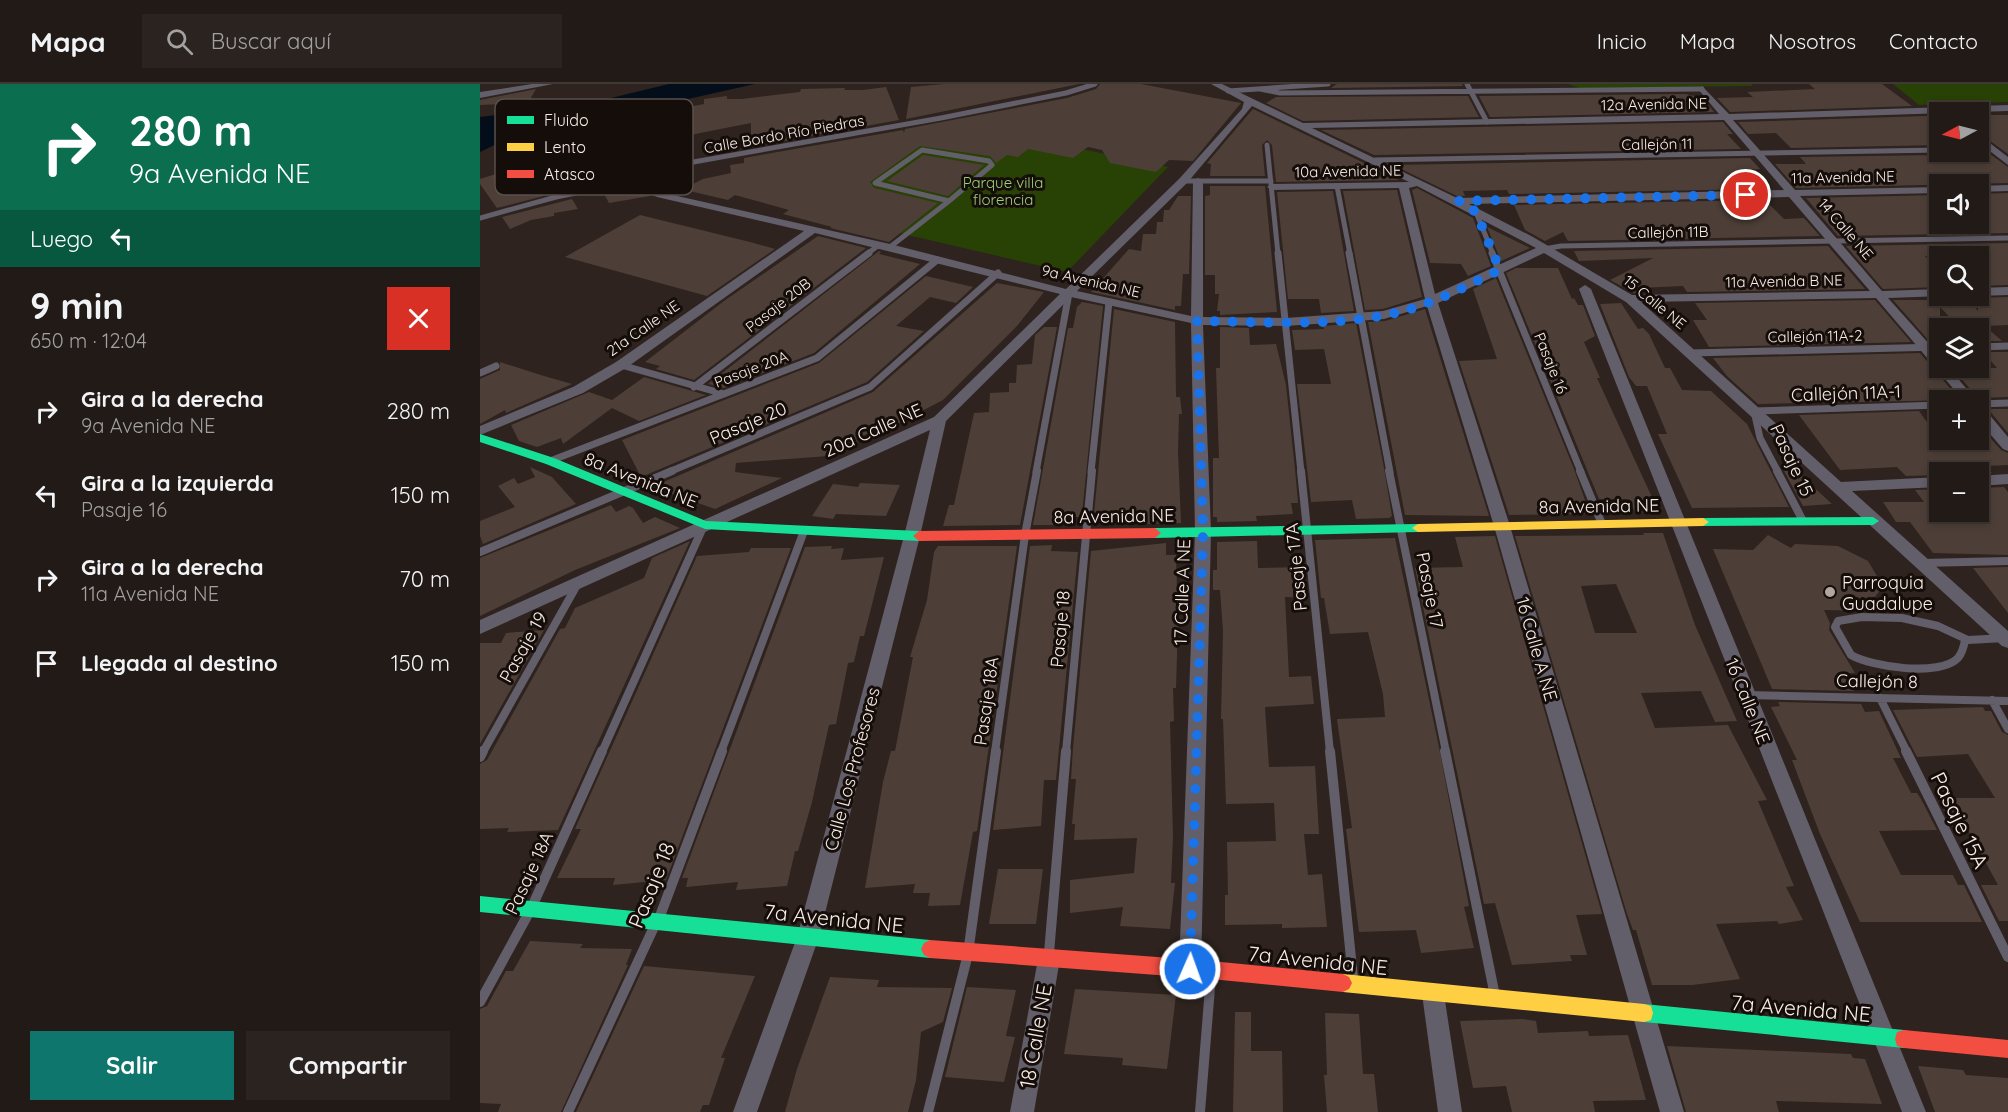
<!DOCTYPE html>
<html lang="es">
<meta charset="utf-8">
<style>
body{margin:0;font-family:Quicksand,sans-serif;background:#2a231f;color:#f1f3f6;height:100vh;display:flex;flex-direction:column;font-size:22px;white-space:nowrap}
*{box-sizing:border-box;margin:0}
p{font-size:20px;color:#a2a1a1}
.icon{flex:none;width:33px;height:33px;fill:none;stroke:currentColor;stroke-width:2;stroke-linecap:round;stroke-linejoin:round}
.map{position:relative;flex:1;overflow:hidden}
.drawer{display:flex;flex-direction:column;background:#221a16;width:480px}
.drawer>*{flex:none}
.hud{background:#0b6e4f;color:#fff;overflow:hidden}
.needle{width:39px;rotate:263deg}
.fabs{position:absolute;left:1449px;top:18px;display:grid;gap:12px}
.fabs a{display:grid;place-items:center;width:60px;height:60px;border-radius:0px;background:#221a16;box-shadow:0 3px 9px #0003,0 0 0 2px #3f3835;font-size:30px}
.pin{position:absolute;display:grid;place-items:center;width:51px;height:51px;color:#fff;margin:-26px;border:3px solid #fff;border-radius:50%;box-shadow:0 2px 6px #0007}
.me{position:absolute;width:66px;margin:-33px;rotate:2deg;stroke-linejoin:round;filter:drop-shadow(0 0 4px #0008)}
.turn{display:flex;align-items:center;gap:21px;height:126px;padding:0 30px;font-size:27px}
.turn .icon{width:78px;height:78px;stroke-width:2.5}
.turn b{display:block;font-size:42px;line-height:51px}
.then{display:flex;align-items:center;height:57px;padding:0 30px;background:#0003;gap:12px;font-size:22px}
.round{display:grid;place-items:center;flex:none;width:63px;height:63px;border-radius:0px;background:#2a231f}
.overview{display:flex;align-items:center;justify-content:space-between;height:102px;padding:0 30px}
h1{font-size:36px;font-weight:700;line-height:45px}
.action{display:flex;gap:12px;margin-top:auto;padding:12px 30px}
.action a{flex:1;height:69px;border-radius:0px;background:#0f766e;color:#fff;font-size:24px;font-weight:700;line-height:69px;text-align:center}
.action a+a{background:#2a231f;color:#f1f3f6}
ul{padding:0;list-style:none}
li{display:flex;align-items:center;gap:18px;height:84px;padding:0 30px}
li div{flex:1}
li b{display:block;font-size:22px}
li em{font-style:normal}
header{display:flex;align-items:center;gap:36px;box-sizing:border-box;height:84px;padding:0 30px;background:#221a16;border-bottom:2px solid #3f3835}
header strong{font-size:28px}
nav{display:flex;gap:33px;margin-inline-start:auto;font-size:21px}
.search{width:420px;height:54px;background:#2a231f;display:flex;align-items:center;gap:15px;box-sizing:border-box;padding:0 21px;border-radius:0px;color:#a2a1a1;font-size:22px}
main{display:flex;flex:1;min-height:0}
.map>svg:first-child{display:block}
.green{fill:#274204}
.water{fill:#040e1b}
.building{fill:#4d3f37;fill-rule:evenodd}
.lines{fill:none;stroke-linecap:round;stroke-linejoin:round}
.lane-far3{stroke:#625e6a;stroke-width:5}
.lane-far2{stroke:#625e6a;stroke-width:7}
.lane-far1{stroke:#625e6a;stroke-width:8}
.lane{stroke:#625e6a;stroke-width:10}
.street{fill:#625e6a;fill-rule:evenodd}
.fast{fill:#16e098;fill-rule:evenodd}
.slow{fill:#ffcf43;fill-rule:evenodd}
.jam{fill:#f24e42;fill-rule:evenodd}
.route{stroke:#1a73e8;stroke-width:10;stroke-dasharray:0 18}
.poi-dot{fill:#b2a6a0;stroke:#150d09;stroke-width:2}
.labels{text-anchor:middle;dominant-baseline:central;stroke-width:6;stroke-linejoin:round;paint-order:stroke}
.far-street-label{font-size:15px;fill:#f9ece6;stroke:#150d09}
.far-park-label{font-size:15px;fill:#9dd177;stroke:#150d09}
.street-label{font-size:18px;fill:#f9ece6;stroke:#150d09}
.poi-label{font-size:18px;fill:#f9ece6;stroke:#150d09;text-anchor:start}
.near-street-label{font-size:21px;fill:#f9ece6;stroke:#150d09}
.key{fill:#150d09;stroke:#59504b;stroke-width:1.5}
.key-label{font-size:16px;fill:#f9ece6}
</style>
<header>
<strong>Mapa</strong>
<div class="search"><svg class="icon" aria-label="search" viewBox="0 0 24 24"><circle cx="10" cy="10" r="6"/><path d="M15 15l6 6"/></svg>Buscar aquí</div>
<nav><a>Inicio</a><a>Mapa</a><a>Nosotros</a><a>Contacto</a></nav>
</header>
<main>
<section class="drawer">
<div class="hud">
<div class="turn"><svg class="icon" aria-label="right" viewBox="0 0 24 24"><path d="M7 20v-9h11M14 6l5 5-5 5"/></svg><div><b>280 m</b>9a Avenida NE</div></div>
<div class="then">Luego<svg class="icon" aria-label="left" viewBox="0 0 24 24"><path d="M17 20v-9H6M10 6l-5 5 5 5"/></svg></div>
</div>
<div class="overview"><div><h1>9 min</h1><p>650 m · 12:04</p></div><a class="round" style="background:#d93025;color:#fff"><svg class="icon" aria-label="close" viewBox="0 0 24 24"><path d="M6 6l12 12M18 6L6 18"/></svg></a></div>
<ul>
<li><svg class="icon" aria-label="right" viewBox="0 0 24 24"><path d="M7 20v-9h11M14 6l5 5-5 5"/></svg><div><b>Gira a la derecha</b><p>9a Avenida NE</p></div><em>280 m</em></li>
<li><svg class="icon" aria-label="left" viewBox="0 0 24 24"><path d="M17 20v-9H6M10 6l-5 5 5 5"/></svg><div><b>Gira a la izquierda</b><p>Pasaje 16</p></div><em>150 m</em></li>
<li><svg class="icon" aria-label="right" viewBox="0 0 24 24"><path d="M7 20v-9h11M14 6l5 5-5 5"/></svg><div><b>Gira a la derecha</b><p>11a Avenida NE</p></div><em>70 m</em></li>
<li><svg class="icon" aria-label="arrive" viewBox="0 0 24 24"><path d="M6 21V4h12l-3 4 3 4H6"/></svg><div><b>Llegada al destino</b></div><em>150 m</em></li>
</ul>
<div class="action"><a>Salir</a><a>Compartir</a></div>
</section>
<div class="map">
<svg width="1528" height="1028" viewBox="0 0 1528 1028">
<rect width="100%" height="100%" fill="#2e231e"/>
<path class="green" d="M1088 0H1271L1273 2 1100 4Z
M1413 0H1528V18L1439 21Z
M549 34 568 58 688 83 587 188 212 101Z"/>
<path class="water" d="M189 0H275L25 56 0 68V33L106 20Z"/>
<path class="building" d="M464 0H599L426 35 431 3Z
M620 0H661L761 19 713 77 689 76 676 88 630 79 622 66 608 63 593 74 548 65 538 73 527 71 516 79 510 72 440 62 390 98 394 104 458 119 409 158 350 144 352 143 303 130 309 126 255 111 248 116 205 106 192 108 165 98 202 85 209 102 223 95 251 89 250 81 264 79V74L423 46 424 49 425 45 587 14 616 5Z
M857 0H982L983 2 851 4Z
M1329 0H1402L1432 22 1250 28 1237 14 1273 13 1267 8 1335 5Z
M406 3 419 36 271 63V39L220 49 204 53 207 58 192 61 198 76 149 93 118 99 106 76 74 85 87 106 17 124 0 100V95L44 81 40 67 75 59 71 56 107 46 106 42 224 20V15L247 12V15H262L320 8 321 5 365 4 364 6H383Z
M56 5 48 19 0 21V16Z
M1206 10 1223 14 1234 28 1010 33 999 12Z
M988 12 999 33 823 37 786 19 796 13Z
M773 25 919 96 796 98 792 61 787 56 782 61 785 92H730L731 80 727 79Z
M1498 31H1528V70L1498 48Z
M1446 32 1460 34V61L1311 64 1296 49 1268 50 1258 38Z
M1243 38 1253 50H1247L1261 65 894 71 841 46Z
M1464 68 1510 70 1528 83V99L1316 104 1295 80H1326L1320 73 1460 71Z
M443 71 504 81 468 112 407 97Z
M1270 74 1280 85 1257 87 1271 105 1029 110 1027 106 983 107 985 112H977L913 81Z
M730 102H785L797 228 740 231V227H737L739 210H735V191H725V112L730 111Z
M148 103 170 112 129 119 123 108Z
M937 104 993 134 1011 182 988 192 981 180 950 179 932 106Z
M917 106 942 213 903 225 885 226 863 107Z
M853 107 874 227 841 229 839 215H808L797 108Z
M1528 109V149L1358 152 1326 114 1460 111V140H1498V110Z
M698 112H711L709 190H703L701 222H695V226L611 208 649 165 661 167 663 150H676L677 138H683L684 126H689Z
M92 115 98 125 74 129V132L51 136 30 145 22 133Z
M1280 116 1286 117 1304 135 1324 134 1340 152 1088 157 1083 148 1065 157 1045 146 1034 121Z
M160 131 270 158 295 165 227 212 85 173Z
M1007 143 1050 164 1021 177Z
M338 152 386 164 214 296 176 285 180 282 165 278 244 217Z
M1528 159V201L1498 202V172H1445L1460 187V203L1403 205 1366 162Z
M1348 162 1385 205 1207 208 1203 202 1160 204 1163 209H1154L1130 196 1173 174 1099 177 1094 167Z
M399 167 401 168 399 170 440 180 334 269 244 304 228 300Z
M1036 184H1078L1092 215 1094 214 1098 221H1103L1115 252 1104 258 1120 294H1117L1176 422H1174L1176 428 1155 429 1149 415H1119L1026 189Z
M446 192 493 203 476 219 450 213 416 242 444 247 387 298 161 393 142 356 339 279Z
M1016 194 1094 385 1110 430 1029 431 979 277 1017 275 993 205Z
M517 199 564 208 537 242 463 316 409 344 406 341 376 355 378 358 348 372 256 379 255 388 302 394 235 425 172 403 393 308Z
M1528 213V241L1505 242 1522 257H1498V244H1480L1460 223V257L1450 258 1413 216H1488L1498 227V214Z
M1395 216 1431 258 1229 263 1213 236H1227L1215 219Z
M602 218 623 222 602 430 601 433H574L573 441H553L588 244H593L597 223Z
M1141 219 1158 245 1163 244 1169 250 1185 284H1190L1202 306 1231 307 1267 340 1309 423 1212 424 1178 350H1187L1167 302H1156L1149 293 1120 220Z
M634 225 695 238 696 313H700L702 330H699L698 367 701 439 660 440 661 430H614Z
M945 225 1009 432 925 431 888 238 905 237Z
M876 239 904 384 912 432 909 434 876 435 872 416 831 418 817 300H851L844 265 815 266 812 246 844 245 843 242Z
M564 243H577L540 441 463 442 469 421H474L494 329 509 328 510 309 529 308V299H536L537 281 552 280 555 251Z
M740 243 769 244 770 261 796 260 806 301 815 385 818 419H811L813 430 776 432 777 437 737 438V433H733V374H739L736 284H740Z
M1503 268H1528V313L1498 314 1472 284H1517Z
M1440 269 1480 316 1278 320 1247 292 1233 274Z
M20 278 64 292 92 300 26 329 25 326 0 340V295L20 286Z
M164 293 226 311 159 337 132 324 83 360 81 354 57 363 39 357 31 341 109 308 132 316Z
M1508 325H1528V349Z
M1439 327 1460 356H1498V340L1521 366 1528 369V381L1506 382 1512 389 1498 390 1489 388 1483 381 1460 382V391L1426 392 1417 383 1360 386 1319 331Z
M50 383 72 393 96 420 3 460 0 452V437L35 423 18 402 34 394 38 400 55 393Z
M1304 387H1316L1352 420 1323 422Z
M380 399 420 401 406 432 356 430 353 435 332 432 353 400 378 403Z
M1524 403 1528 408V471L1453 469 1430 438H1416L1403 418H1444L1435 406 1460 405V428H1498V404Z
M131 421 136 428 149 422 153 424 163 439 175 433 200 444 95 486 0 532V474Z
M1163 449H1183L1215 541 1257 637 1235 638 1221 607 1161 609 1175 644 1248 641 1287 716 1278 717 1314 802 1306 803 1323 836 1299 840 1297 837 1236 840 1260 895 1212 901H1172L1156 846H1153L1147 830 1035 452 1164 451ZM1136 500 1157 549H1115L1101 502Z
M1288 451 1311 464 1315 460 1358 462 1388 477 1403 502 1385 527 1344 526 1350 539 1349 546 1375 589H1366L1374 607 1292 605 1233 465 1273 466Z
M1015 452 1122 830 1096 831 1107 871H1090L1092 877 1032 881 1015 819 1004 820 935 484 983 483 975 453Z
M915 454 959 663 989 822 984 823 994 864 941 869 936 846 879 848 866 745 872 744 857 635 905 633 903 610 888 548 850 550 844 514H841L835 456Z
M210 457 78 746 27 748 29 744 0 745V680L7 676 80 545 85 544 95 524 164 494 172 474Z
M777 457 778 484 824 483 828 514 805 513 809 593 831 592 834 620 785 623 789 683 835 682 839 750H824L828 791 842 790 847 843 802 844V840L745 841V811H748L747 758 796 757 794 719 746 720 743 635H741L743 547 740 506H733V486H737V458Z
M686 459V471H696L698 537 696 604H693L694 637 690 638 693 753 691 799H695L690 845 640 842 643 823 590 829V796L654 789 657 754 594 756 595 740H592L596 695H591L593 664 611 467Z
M572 461 571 467 598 468 576 696H564L561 742 513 746 550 462Z
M352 462 351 465 364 464 361 476 404 473 384 552H380L374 578 368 579 356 640 349 641 332 718 318 767H315L307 802 256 806 258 798 206 803 208 794H202L325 463Z
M458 462H537L497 747 493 748 480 821 448 822 450 809H433L435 800 385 804 403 698 411 667H415L433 573H430L447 516 454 468Z
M271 464H311L186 796 133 801 135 794H77L101 745H95L217 472 269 468Z
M1528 483V529L1493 484Z
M64 546 0 660V559H21L26 549Z
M1298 618 1381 620 1385 628 1399 627 1421 674H1413L1431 709H1437L1441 715 1457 746 1399 747 1421 791H1473L1478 801H1484L1502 838H1380L1340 750 1312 676H1317L1291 623 1300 622Z
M1503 623 1505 627H1511L1522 648 1528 651V837H1519L1501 801H1518L1488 746H1474L1458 714H1515L1488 670 1437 673 1413 626Z
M518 785H563L556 840H509Z
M50 857 103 860 100 864 152 865 146 881H148L81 1028H18L21 1020 0 1019V925L7 922 26 887H33Z
M164 882 275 892 241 974H245L229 1021H223L220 1028H96Z
M350 893 399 896 397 903 472 904 463 938 441 948 436 996 428 1028H305L317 985Z
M487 903 536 906 526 952 535 953 524 998 465 993Z
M595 905 696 911 687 985 642 981 643 974 584 970Z
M755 928H771V967H802L803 1028H753Z
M845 929 879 930 883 990H894L898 1028H847L844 991H847Z
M1042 935 1056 937 1058 949 1108 947 1109 952 1148 951 1166 1016 1113 1017 1115 1028H1032L1026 1002 993 1004 980 937Z
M1187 962 1371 970 1373 974 1385 975 1402 1020 1296 1017 1299 1028H1206Z
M1438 982 1483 986 1486 991 1528 994V1028H1455Z"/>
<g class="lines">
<path class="lane-far3" d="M987 0 1007 38
M780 5 800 9 1222 5
M748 7 848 0
M787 61 798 170
M1498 65H1513
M442 66 509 77 512 81 469 117 395 99Z
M895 76 1460 66
M703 97H791
M857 102 870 170
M996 128 1013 170
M0 134 76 113 150 98 202 80 461 34 586 9 615 0
M410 163 469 117
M1064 165 1081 162 1528 154
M387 170 399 161"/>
<path class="lane-far2" d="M798 169 821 388
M869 169 910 388
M1012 169 1101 388
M1498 263 1528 262
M1210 269 1460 263
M141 281 244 310
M0 289 16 282
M214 303 389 169
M1498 320 1528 319
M70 377 337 274 457 176
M189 388 390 303 518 189
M556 388 589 209
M611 388 629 218
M1298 388 1280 354 1274 327 1460 321"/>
<path class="lane-far1" d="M821 387 850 668
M909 387 966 668
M1100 387 1122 440
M1297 387 1323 437
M0 468 192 387
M1442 479 1528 477
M1485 556C1484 562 1482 569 1478 574 1459 593 1392 583 1371 571L1355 543 1358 537 1382 533 1422 534 1458 542 1488 556 1525 554
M1266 611 1528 617
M1400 614 1427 668
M1512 616 1528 645
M3 668 97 501
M122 668 224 441
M241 668 324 447
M515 668 545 451 557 387
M586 668 612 387"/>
<path class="lane" d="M850 667 873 894
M965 667 1014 907
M1426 667 1528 873
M0 673 3 667
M180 832 242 667
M489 862 516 667
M569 869 586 667
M0 918 51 825 122 667
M88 1028 174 843
M448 1028 487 874
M720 1028 731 891"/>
<path class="street" d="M52 0H73L0 14V8Z
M731 0H742L823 39 1239 30 1218 5 1222 2 1249 30 1528 21V27L1253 36 1315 106 1460 103V109L1320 112 1402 207 1460 205V212H1464L1408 214 1460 272V284H1469L1496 316H1483L1396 214 1161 218 1361 398 1460 393V403L1372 407 1528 547V564L1522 562 1146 218 1064 169 958 219 1030 442 1204 1028H1180L1014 442 947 222 904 235 806 242 723 241 731 448 721 885 718 893 710 896 702 893 699 885 715 448 711 239 591 213 466 337 440 452 339 853 277 1028H253L317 853 424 452 450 346 0 550V536L454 333 580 210 335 149 146 284 103 309 0 351V342L93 303 136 278 324 147 177 113 146 100V96H154L184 109 410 160 586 205 699 95 762 25 764 18ZM772 22 929 98 792 100 787 103 792 106 919 104 945 215 903 227 806 234 723 233V97L718 94 713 97 711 232 597 207 707 99ZM1244 36 1304 106 977 114 832 44ZM937 102 1056 164 955 210 929 104ZM1309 113 1390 207 1152 211 1053 153 989 120Z
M1498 50 1528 73V81L1498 58Z
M1528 101V107L1498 108V102Z
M1105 201 1111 205 1446 1028H1422L1099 205Z
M1528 203V211L1498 212V204Z
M1498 322 1503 323 1528 353V367L1523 365 1498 336Z
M1528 390V400L1498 402V392Z
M569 864 577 867 580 875 554 1028H530L558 875 561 867Z
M953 899 961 902 964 910 982 1028H958L942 910 945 902Z"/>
<path class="fast" d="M0 350 74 374 226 437 439 447 445 452 439 457 225 445 66 380 0 358Z
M1393 433 1399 437 1393 441 1223 442 1217 438 1223 434Z
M938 440 944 444 938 448 675 454 669 449 675 444Z
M0 812 450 856 456 859 459 865 456 871 450 874 0 828Z
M1164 920 1424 946 1431 948 1433 955 1431 962 1424 964 1164 938 1157 936 1155 929 1157 922Z"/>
<path class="slow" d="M1223 434 1229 438 1223 442 938 448 932 444 938 440Z
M863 890 1164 920 1171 922 1173 929 1171 936 1164 938 863 908 857 905 854 899 857 893Z"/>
<path class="jam" d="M675 444 681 449 675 454 439 457 433 452 439 447Z
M450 856 731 877 863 890 869 893 872 899 869 905 863 908 731 895 450 874 444 871 441 865 444 859Z
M1424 946 1528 956V974L1424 964 1417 962 1415 955 1417 948Z"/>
</g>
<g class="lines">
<path class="route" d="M710 885 723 448 717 237C782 238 864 244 927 226 959 217 990 200 1020 186L996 128 979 117 1266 111"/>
</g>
<circle class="poi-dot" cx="1350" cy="508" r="6"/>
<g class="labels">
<g class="far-street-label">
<text transform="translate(1174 20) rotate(-1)">12a Avenida NE</text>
<text transform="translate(304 50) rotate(-10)">Calle Bordo Río Piedras</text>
<text transform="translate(1177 60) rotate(-1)">Callejón 11</text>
<text transform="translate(868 87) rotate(-1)">10a Avenida NE</text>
<text transform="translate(1363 93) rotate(-1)">11a Avenida NE</text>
<text transform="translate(1366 145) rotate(49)">14 Calle NE</text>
<text transform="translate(1188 148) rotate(-1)">Callejón 11B</text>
<text transform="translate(611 197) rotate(13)">9a Avenida NE</text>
<text transform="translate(1304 197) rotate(-1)">11a Avenida B NE</text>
<text transform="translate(1175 218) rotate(39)">15 Calle NE</text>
<text transform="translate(298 221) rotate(-38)">Pasaje 20B</text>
<text transform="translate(163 244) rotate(-35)">21a Calle NE</text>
<text transform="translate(1335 252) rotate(-1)">Callejón 11A-2</text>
<text transform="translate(1071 279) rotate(68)">Pasaje 16</text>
<text transform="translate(271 285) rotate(-21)">Pasaje 20A</text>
</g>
<g class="far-park-label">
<text x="523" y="98">Parque villa<tspan x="523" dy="17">florencia</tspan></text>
</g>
<g class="street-label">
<text transform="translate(1366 309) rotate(-2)">Callejón 11A-1</text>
<text transform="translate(268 339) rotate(-23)">Pasaje 20</text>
<text transform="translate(393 346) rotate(-24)">20a Calle NE</text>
<text transform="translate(1312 376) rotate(65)">Pasaje 15</text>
<text transform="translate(161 396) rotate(22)">8a Avenida NE</text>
<text transform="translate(1119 422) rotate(-1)">8a Avenida NE</text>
<text transform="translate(634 432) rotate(-1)">8a Avenida NE</text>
<text transform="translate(816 483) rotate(-96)">Pasaje 17A</text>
<text transform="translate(950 506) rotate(79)">Pasaje 17</text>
<text transform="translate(702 508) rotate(-88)">17 Calle A NE</text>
<text transform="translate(580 545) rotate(-85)">Pasaje 18</text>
<text transform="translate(43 563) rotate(-61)">Pasaje 19</text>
<text transform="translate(1057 565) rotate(74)">16 Calle A NE</text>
<text transform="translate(1397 597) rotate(1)">Callejón 8</text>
<text transform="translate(506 617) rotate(-82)">Pasaje 18A</text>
<text transform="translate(1268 617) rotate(68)">16 Calle NE</text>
<text transform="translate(372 685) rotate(-75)">Calle Los Profesores</text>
<text transform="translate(49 789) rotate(-65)">Pasaje 18A</text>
</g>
<g class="poi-label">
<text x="1362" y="498">Parroquia<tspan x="1362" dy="21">Guadalupe</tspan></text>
</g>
<g class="near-street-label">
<text transform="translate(1480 736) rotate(64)">Pasaje 15A</text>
<text transform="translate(171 801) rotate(-68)">Pasaje 18</text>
<text transform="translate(354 834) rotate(6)">7a Avenida NE</text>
<text transform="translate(838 876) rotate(6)">7a Avenida NE</text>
<text transform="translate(1321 924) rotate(5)">7a Avenida NE</text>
<text transform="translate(555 952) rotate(-80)">18 Calle NE</text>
</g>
</g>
<rect x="15" y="15" width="198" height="96" rx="9" class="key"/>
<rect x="27" y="32" width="27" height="8" fill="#16e098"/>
<rect x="27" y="59" width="27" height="8" fill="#ffcf43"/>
<rect x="27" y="86" width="27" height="8" fill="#f24e42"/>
<g class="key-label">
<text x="64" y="42">Fluido</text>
<text x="64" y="69">Lento</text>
<text x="64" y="96">Atasco</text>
</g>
</svg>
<div class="fabs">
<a><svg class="needle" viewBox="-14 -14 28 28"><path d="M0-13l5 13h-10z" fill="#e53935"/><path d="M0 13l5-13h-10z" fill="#a2a1a1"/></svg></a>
<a><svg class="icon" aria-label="sound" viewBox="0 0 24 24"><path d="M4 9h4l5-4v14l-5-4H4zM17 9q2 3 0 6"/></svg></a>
<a><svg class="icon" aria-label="search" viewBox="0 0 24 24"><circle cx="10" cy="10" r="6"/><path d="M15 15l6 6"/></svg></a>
<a><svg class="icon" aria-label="layers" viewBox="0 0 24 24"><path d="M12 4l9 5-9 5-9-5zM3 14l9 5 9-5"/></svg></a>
<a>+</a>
<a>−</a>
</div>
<div class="pin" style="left:1266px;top:111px;background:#d93025"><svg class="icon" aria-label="arrive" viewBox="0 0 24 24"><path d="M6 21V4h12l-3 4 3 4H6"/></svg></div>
<svg class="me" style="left:710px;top:885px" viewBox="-20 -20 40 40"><circle r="17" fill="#1a73e8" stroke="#fff" stroke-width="3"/><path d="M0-11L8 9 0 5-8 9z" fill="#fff"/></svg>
</div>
</main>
